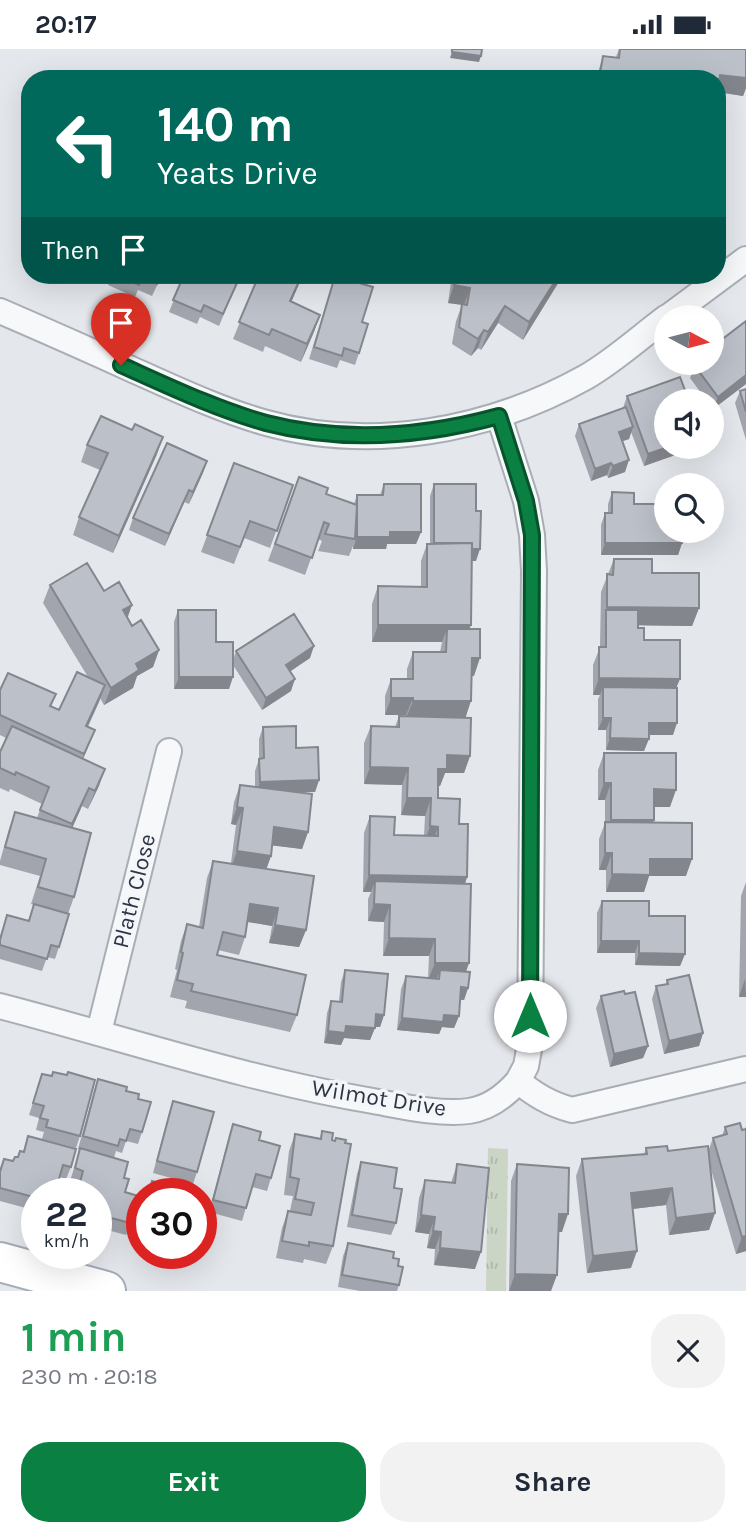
<!DOCTYPE html>
<meta charset="utf-8">
<style>
body{margin:0;font-family:Karla,sans-serif;background:#f2f2f3;color:#1f2937;height:100vh;display:flex;flex-direction:column;font-size:26px;white-space:nowrap}
*{box-sizing:border-box;margin:0}
p{font-size:23px;color:#747a83}
.icon{flex:none;width:38px;height:38px;fill:none;stroke:currentColor;stroke-width:2;stroke-linecap:round;stroke-linejoin:round}
.map{position:relative;height:1242px;overflow:hidden}
.panel{display:flex;flex-direction:column;background:#fff;flex:1}
.panel>*{flex:none}
.top-card{position:absolute;left:21px;top:21px;width:705px;height:214px;border-radius:28px;box-shadow:0 7px 28px #0002;background:#00695c;color:#fff;overflow:hidden}
.needle{width:46px;rotate:97deg}
.tools{position:absolute;left:654px;top:256px;display:grid;gap:14px}
.tools a{display:grid;place-items:center;width:70px;height:70px;border-radius:50%;background:#fff;box-shadow:0 7px 28px #0002;font-size:35px}
.speed{position:absolute;left:21px;top:1129px;display:flex;gap:14px;font-size:35px;font-weight:700;text-align:center}
.speed>*{display:grid;place-content:center;width:91px;height:91px;border-radius:50%;background:#fff;box-shadow:0 7px 28px #0002;line-height:1}
.speed small{font-size:18px;font-weight:400}
.speed .limit{border:10px solid #d22;background:#fff;color:#111}
.pin{position:absolute;display:grid;place-items:center;width:60px;height:60px;color:#fff;margin:-72px -30px;border-radius:50% 50% 50% 0;rotate:-45deg;box-shadow:0 0 7px #0007}
.pin .icon{rotate:45deg}
.me{position:absolute;width:77px;margin:-38px;rotate:0deg;stroke-linejoin:round;filter:drop-shadow(0 0 5px #0008)}
.turn{display:flex;align-items:center;gap:24px;height:147px;padding:0 21px;font-size:32px}
.turn .icon{width:91px;height:91px;stroke-width:2.5}
.turn b{display:block;font-size:49px;line-height:60px}
.then{display:flex;align-items:center;height:66px;padding:0 21px;background:#0003;gap:14px;font-size:26px}
.round{display:grid;place-items:center;flex:none;width:74px;height:74px;border-radius:28px;background:#f2f2f3}
.summary{display:flex;align-items:center;justify-content:space-between;height:119px;padding:0 21px}
h1{font-size:42px;font-weight:700;line-height:52px;color:#1e9e55}
.cta{display:flex;gap:14px;margin-top:auto;padding:14px 21px}
.cta a{flex:1;height:80px;border-radius:28px;background:#0b8043;color:#fff;font-size:28px;font-weight:700;line-height:80px;text-align:center}
.cta a+a{background:#f2f2f3;color:#1f2937}
.status{display:flex;justify-content:space-between;align-items:center;height:49px;padding:0 35px;background:#fff;direction:ltr}
.status svg{height:19px;fill:currentColor}
.map>svg:first-child{display:block}
.park{fill:url(#park-tufts)}
.lines{fill:none;stroke-linecap:round;stroke-linejoin:round}
.street-casing{stroke:#a9aeb6;stroke-width:28}
.primary-casing{stroke:#a4acb7;stroke-width:42}
.street{stroke:#f7f8fa;stroke-width:24}
.primary{stroke:#fff;stroke-width:38}
.wall{fill:#a2a5ad}
.shaded-wall{fill:#84868d}
.building{fill:#bcc0c9;stroke:#84868d;stroke-width:2}
.route-casing{stroke:#07532c;stroke-width:18}
.route{stroke:#0b8043;stroke-width:12}
.labels{text-anchor:middle;dominant-baseline:central;stroke-width:7;stroke-linejoin:round;paint-order:stroke}
.street-label{font-size:23px;fill:#2c3544;stroke:#f4f6f9}
</style>
<div class="status"><b>20:17</b><svg viewBox="0 0 49 12"><path d="M0 12V9h3v3zM5 12V6h3v6zM10 12V3h3v9zM15 12V0h3v12zM26 1h20v11H26zM47 4h2v5h-2z"/></svg></div>
<div class="map">
<svg width="746" height="1242" viewBox="0 0 746 1242">
<defs>
<pattern id="park-tufts" width="24" height="20" patternUnits="userSpaceOnUse" patternTransform="scale(1.75)"><rect width="24" height="20" fill="#cad5c6"/><path d="M3 7l-1-3M5 7V3M7 7l1-3M15 17l-1-3M17 17v-4M19 17l1-3" fill="none" stroke="#aeb7ab"/></pattern>
</defs>
<rect width="100%" height="100%" fill="#e4e7ec"/>
<path class="park" d="M488 1099 508 1100 506 1242H486Z"/>
<g class="lines">
<g class="street-casing">
<path id="street" d="M0 262C44 281 87 300 131 320 174 339 218 360 263 373 371 404 489 382 586 328 614 312 640 288 667 268
M668 268 746 210
M499 367 526 452 532 486 534 522 530 995 526 1017 518 1032
M0 957C123 989 248 1031 373 1052 401 1057 440 1066 469 1062 489 1059 505 1047 518 1032 535 1046 550 1055 572 1061L746 1020
M99 983 169 702"/>
</g>
<g class="primary-casing">
<path id="primary" d="M0 1213 106 1242"/>
</g>
<use href="#street" class="street"/>
<use href="#primary" class="primary"/>
</g>
<path class="wall" d="M619 0H746V39L743 47 718 43V30H596L603 7 616 8Z
M112 226H162L152 247 138 241 135 248 108 236Z
M184 226H223V227L237 234 219 277 200 268 197 275 169 263Z
M259 226H302L291 253 320 266 301 313 265 297 263 303 233 290Z
M452 226H563L560 231 523 291 498 274 481 301 478 299 471 307 452 295 456 272 462 256 448 254Z
M335 227 362 273 359 304 355 316 340 311 337 319 309 310Z
M746 272V335L713 360 712 352H707L690 329 695 317 712 304 716 295Z
M746 340V391L735 354 740 342Z
M627 347 667 352 681 404 644 417 631 383 629 390 622 392 625 423 608 429 607 426 591 432 575 387 579 375 623 359Z
M132 381 157 405 113 504 73 486 79 468 100 421 81 413 87 396Z
M207 412 189 455 184 453 165 497 129 481 133 469Z
M234 414 293 436 270 499 244 489 234 515 201 503Z
M299 428 326 445 354 455 357 446H380L384 435 421 483 416 495H387L386 500H353V497L349 507 318 502 322 492 318 490 305 526 268 512Z
M434 435 476 512H472L469 580 474 627H471L466 668 470 707 464 724H445L440 737H438V749L459 775 467 828 465 835 466 923 468 939 464 951H460L459 967 454 979 442 978 439 985 397 981 401 940 406 927 428 930 429 907H383L384 873 368 872V850L371 843H363L364 784 370 767 394 786 424 787 425 767 401 766 402 736 364 735V694L371 677 395 678 399 667H406V666H385V647L391 630H407V620L413 603H440L442 593H372V555L378 537 421 538V512L427 495H430V447Z
M612 443 634 455 682 494 678 506H601V476L605 464H608V455Z
M614 510 652 524 699 559 692 577 638 576V579L644 591 676 639 673 686H649L644 702 606 701V681H598V650L600 646H593V616L600 598 601 543Z
M50 536 104 542 128 568 132 577 159 601 153 618 137 627 133 639 104 656 100 649 87 678 88 698 83 710 105 720 88 760 82 757 72 779 74 848 68 865 59 898 55 910 47 908 42 922 0 910V887L7 866 28 872 34 856 31 855 40 827 0 816V812L9 780 15 763 37 769 42 755 10 740 9 743 0 739V703L6 689 0 686V641L56 645 51 658 59 661 88 628 43 554Z
M178 561 216 593 233 611 236 602 310 609 290 622 291 642 262 661 233 616 229 640H174V573Z
M263 678 296 699 319 731 315 743H298L308 783 302 800 272 796 271 807 266 820 306 881 299 898 269 894 272 877 247 873 245 888 239 906 218 901 217 906 297 966 290 983 185 959 187 952 170 948 177 921 175 920 181 892 187 875 199 878 207 829 213 812 231 814 236 776 231 775 234 753 240 736 255 738V722L259 710V690Z
M604 704 670 758H654L653 773 686 827H649L644 843H606V821H599V790L605 774V751H598V721Z
M746 833V948H739L741 847Z
M602 852 649 867 685 905 680 917 635 916V904H597V864Z
M345 921 384 966 380 978H375L370 991 344 989 341 996 324 994 327 964 331 952H339L341 933Z
M667 931 703 984 699 997 664 1005 652 950 656 937 666 935Z
M601 947 648 997 643 1009 610 1018 596 959Z
M42 1025 80 1087 76 1099 42 1090 44 1083 36 1081 39 1069 29 1066Z
M98 1030 126 1042 138 1050 142 1083 138 1095 126 1092 122 1104 116 1102 114 1109 124 1129 130 1174 126 1186 96 1178V1144H75L78 1134 70 1132 80 1100H78L94 1042Z
M173 1052 197 1123 193 1135 153 1124 169 1064Z
M233 1075 259 1091 271 1129 267 1142 252 1138 242 1172 209 1163 229 1087Z
M746 1077V1202L736 1205 710 1117 715 1164 709 1181 669 1186 666 1156 632 1160 631 1219 587 1224 576 1127 582 1110 644 1105 646 1099 668 1102 708 1103 713 1089 722 1087 725 1078 742 1081 745 1080Z
M322 1082 332 1091 334 1092 336 1089 333 1197 326 1215 304 1210 303 1214 276 1209 282 1179 288 1162H290L293 1147 284 1146 289 1102 295 1085 320 1089Z
M28 1087 71 1118 66 1130 60 1128 37 1144V1162L0 1152V1119L4 1110 13 1112 18 1108 20 1102 23 1103Z
M361 1113 394 1139 396 1174 391 1186 347 1178 357 1125Z
M457 1115 475 1220 434 1216 435 1200 427 1199 429 1185 415 1183 419 1149 425 1131 451 1134Z
M517 1115 562 1183H558L551 1242H509L511 1132Z
M142 1166V1192L135 1190Z
M348 1194 393 1209 398 1217 399 1236 397 1242H360L338 1238 343 1207Z"/>
<path class="shaded-wall" d="M452 3 481 7 479 13 450 9Z
M720 26 746 29V39L743 47 718 43Z
M302 226 299 235 284 270 290 252Z
M559 226H563L560 231 523 291 529 273Z
M454 236 470 239 464 256 448 254Z
M505 257 498 274 481 301 488 283Z
M320 266 314 283 301 313 307 295Z
M484 281 478 299 471 307 478 290Z
M746 326V335L713 360 718 348Z
M633 378 629 390 615 395 619 383Z
M163 388 157 405 113 504 119 487Z
M671 397H684L681 404 644 417 648 405Z
M629 411 625 423 608 429 613 417Z
M207 412 203 424 189 455 193 443Z
M611 414 607 426 591 432 595 420Z
M189 441 184 453 165 497 169 485Z
M390 483H421L416 495H387L386 500H353L357 488Z
M605 494H682L678 506H601Z
M434 500H480L476 512H429Z
M132 556 126 573 123 561Z
M607 558 699 559 692 577 606 576V561L600 576Z
M378 576H471L465 593 447 580 442 593H372Z
M314 597 310 609 282 628 286 616Z
M159 601 153 618 137 627 133 639 104 656 111 639 136 615Z
M472 609H480L474 627H465Z
M179 628H233L229 640H174Z
M599 629 680 630 673 647 603 638 600 646H593Z
M295 630 291 642 262 661 266 649Z
M105 636 99 653 80 695 86 677Z
M391 649H413L406 666H385Z
M413 652H471L465 670 406 669Z
M603 669H611L606 681H598Z
M649 674H677L673 686H645Z
M95 681 88 698 78 722 84 705Z
M610 689 649 690 644 702 606 701Z
M447 706 470 707 464 724H445L440 737H432L438 720Z
M370 718 408 719 402 736 364 735Z
M105 720 99 737 88 760 95 742Z
M319 731 315 743 256 745 260 733Z
M604 734H611L605 751H598Z
M89 739 82 757 66 793 72 775Z
M654 740 676 741 670 758H648Z
M407 749H431L425 767 401 766Z
M237 758 243 759 236 776 231 775Z
M611 771H654L648 788H605Z
M430 777 438 778 432 795H424Z
M274 778 308 783 302 800 268 796Z
M237 802 271 807 265 824 231 819Z
M605 804H612L606 821H599Z
M650 810H692L686 827H649L644 843H606L612 825Z
M369 826 467 828 461 846 375 832 371 843H363Z
M250 855 278 859 272 877 244 872Z
M374 855 390 856 384 873 368 872Z
M275 876 306 881 299 898 269 894Z
M389 889 435 890 429 907H383Z
M601 892H639L635 904H597Z
M639 904 685 905 680 917 635 916Z
M435 914H469L463 932 440 921 436 931H428Z
M745 930 746 948H739Z
M461 938 468 939 464 951 457 950Z
M376 965 384 966 380 978H372Z
M444 966 459 967 454 979 442 978 439 985 397 981 402 969Z
M346 977 375 979 370 991 344 989 341 996 324 994 328 982Z
M703 984 699 997 664 1005 669 992Z
M648 997 643 1009 610 1018 614 1005Z
M672 1139 666 1156 624 1161 631 1144Z
M715 1164 709 1181 669 1186 676 1169Z
M559 1165H568L562 1183H552Z
M421 1166 435 1168 429 1185 415 1183Z
M433 1182 441 1183 435 1200 427 1199Z
M746 1187V1202L736 1205 742 1188Z
M440 1199 481 1203 475 1220 434 1216Z
M637 1202 631 1219 587 1224 593 1207Z
M515 1225 557 1226 551 1242H509Z"/>
<path class="building" d="M452 0H482L481 7 452 3Z
M620 0H746V29L720 26 718 43V30H599L603 7 619 9Z
M116 226H161L157 235 143 229 139 236Z
M184 226H223L222 227 237 234 223 265 204 256 201 263 173 251Z
M259 226H302L290 252 320 266 307 295 272 280 269 286 239 273Z
M456 226H559L529 273 505 257 488 283 484 281 478 290 459 278 462 255 467 256 470 239 454 236Z
M335 227 373 238 362 273 368 275 359 304 344 299 342 307 314 298Z
M746 272V326L718 348 695 317 700 313H712V304L719 299 716 295Z
M680 328 689 352H667V397H671L648 405 627 347Z
M746 340V363L740 342Z
M626 358 633 378 619 383 629 411 613 417 611 414 595 420 579 375Z
M101 367 132 381 135 375 163 388 119 487 79 468 108 404 87 396Z
M167 394 207 412 193 443 189 441 169 485 133 469Z
M234 414 293 436 277 482 250 472 240 498 207 486Z
M299 428 328 439 326 445 357 456 355 490 325 485 329 475 324 473 312 509 275 495Z
M384 435H421V483H390V488H357V446H383Z
M434 435H476V462H481L480 500H472V494H434Z
M612 443 634 444V455H667V481H683L682 494H605V464H612Z
M472 494 471 576H378V537L427 538V495Z
M614 510H652V524H699V559L607 558V525L613 526Z
M87 514 104 542 119 533 132 556 123 561 132 577 141 571 159 601 136 615 139 621 111 639 50 536Z
M178 561H216V593H233V628H179Z
M606 561H638V579H644V591H680V630L599 629V598H606Z
M294 565 314 597 286 616 295 630 266 649 236 602Z
M447 580H480V609H472L471 652H413V649H391V630H413V603H446Z
M77 623 105 636 86 677 95 681 84 705 0 666V641L8 624 56 645 50 657 59 661Z
M603 638 677 639V674H649V690L610 689 611 669H603Z
M399 667 471 669 470 707 447 706V720H438V749L460 750 459 775H468L467 828 369 826 370 767 395 768 394 786 438 787V778L430 777 431 749H407L408 719 370 718 371 677 399 678Z
M12 677 105 720 95 742 89 739 72 775 40 761 49 738 16 723 15 726 0 719V703Z
M296 677V699L318 698 319 731 260 733 259 710 264 709 263 678Z
M604 704H676V741L654 740V771H611V734H604Z
M240 736 312 745 308 783 274 778 271 807 237 802 243 759 237 758Z
M15 763 91 784 74 848 38 838 46 810 5 798Z
M605 773 692 774V810H650V826L612 825V804H605Z
M213 812 314 827 306 881 275 876 278 859 250 855 245 888 223 883 217 906 306 926 297 966 191 942 193 935 177 931 183 904 181 903 187 875 203 879Z
M375 832 471 835 469 914H435V890L389 889 390 856 374 855Z
M602 852H649V867H685V905L639 904V892H601Z
M34 855 69 865 59 898 51 896 47 910 0 896V891L7 866 29 872Z
M345 921 388 925 384 966 376 965 375 979 346 977 345 984 328 982 331 952 342 953Z
M440 921 470 923 468 939 461 938 459 967 444 966 443 973 402 969 406 927 439 930Z
M689 926 703 984 669 992 656 937 668 935 667 931Z
M624 942 625 945 635 943 648 997 614 1005 601 947Z
M53 1023 67 1026 68 1023 95 1031 80 1087 46 1078 48 1071 40 1069 44 1057 33 1054 42 1025 52 1027Z
M98 1030 127 1038 126 1042 139 1045 138 1050 151 1053 142 1083 130 1080 126 1092 120 1090 118 1097 83 1087Z
M173 1052 214 1063 197 1123 157 1112Z
M740 1074 742 1081 746 1080V1187L742 1188 713 1089 727 1085 725 1078Z
M233 1075 261 1083 259 1091 280 1097 271 1129 256 1125 246 1159 213 1151Z
M322 1082 333 1084 332 1091 335 1092 336 1089 346 1091 345 1094 351 1095 333 1197 309 1193V1197L282 1192 288 1162 311 1166 314 1154 295 1150 299 1130 290 1128 295 1085 321 1090Z
M28 1087 76 1100 71 1118 63 1116 55 1144H37V1149L0 1139V1123L4 1110 13 1112 15 1108H18L20 1102 24 1103Z
M667 1097 668 1102 708 1097 715 1164 676 1169 672 1139 631 1144 637 1202 593 1207 582 1110 647 1105 646 1099Z
M80 1099 128 1113 124 1129 129 1130 125 1143 138 1147 130 1174 96 1165V1144H77L83 1122 75 1119Z
M361 1113 397 1119 394 1139 402 1140 396 1174 352 1166Z
M457 1115 489 1119 481 1203 440 1199 441 1183 433 1182 435 1168 421 1166 425 1131 455 1134Z
M517 1115 569 1119 568 1165H559L557 1226 515 1225Z
M152 1132 194 1144H149Z
M348 1194 394 1203 393 1209 399 1210 398 1217 403 1218 399 1236 342 1226Z"/>
<g class="lines">
<g class="route-casing">
<path id="route" d="M121 316C168 337 216 360 266 374 343 394 422 388 499 367L526 452 532 486 530 967"/>
</g>
<use href="#route" class="route"/>
</g>
<g class="labels">
<g class="street-label">
<text transform="translate(134 842) rotate(-76)">Plath Close</text>
<text transform="translate(379 1049) rotate(9)">Wilmot Drive</text>
</g>
</g>
</svg>
<div class="tools">
<a><svg class="needle" viewBox="-14 -14 28 28"><path d="M0-13l5 13h-10z" fill="#e53935"/><path d="M0 13l5-13h-10z" fill="#747a83"/></svg></a>
<a><svg class="icon" aria-label="sound" viewBox="0 0 24 24"><path d="M4 9h4l5-4v14l-5-4H4zM17 9q2 3 0 6"/></svg></a>
<a><svg class="icon" aria-label="search" viewBox="0 0 24 24"><circle cx="10" cy="10" r="6"/><path d="M15 15l6 6"/></svg></a>
</div>
<div class="speed"><div>22<small>km/h</small></div><div class="limit">30</div></div>
<div class="pin" style="left:121px;top:316px;background:#d93025"><svg class="icon" aria-label="arrive" viewBox="0 0 24 24"><path d="M6 21V4h12l-3 4 3 4H6"/></svg></div>
<svg class="me" style="left:530px;top:967px" viewBox="-20 -20 40 40"><circle r="19" fill="#fff"/><path d="M0-13L10 11 0 6-10 11z" fill="#0b8043"/></svg>
<div class="top-card">
<div class="turn"><svg class="icon" aria-label="left" viewBox="0 0 24 24"><path d="M17 20v-9H6M10 6l-5 5 5 5"/></svg><div><b>140 m</b>Yeats Drive</div></div>
<div class="then">Then<svg class="icon" aria-label="arrive" viewBox="0 0 24 24"><path d="M6 21V4h12l-3 4 3 4H6"/></svg></div>
</div>
</div>
<section class="panel">
<div class="summary"><div><h1>1 min</h1><p>230 m · 20:18</p></div><a class="round"><svg class="icon" aria-label="close" viewBox="0 0 24 24"><path d="M6 6l12 12M18 6L6 18"/></svg></a></div>
<div class="cta"><a>Exit</a><a>Share</a></div>
</section>
